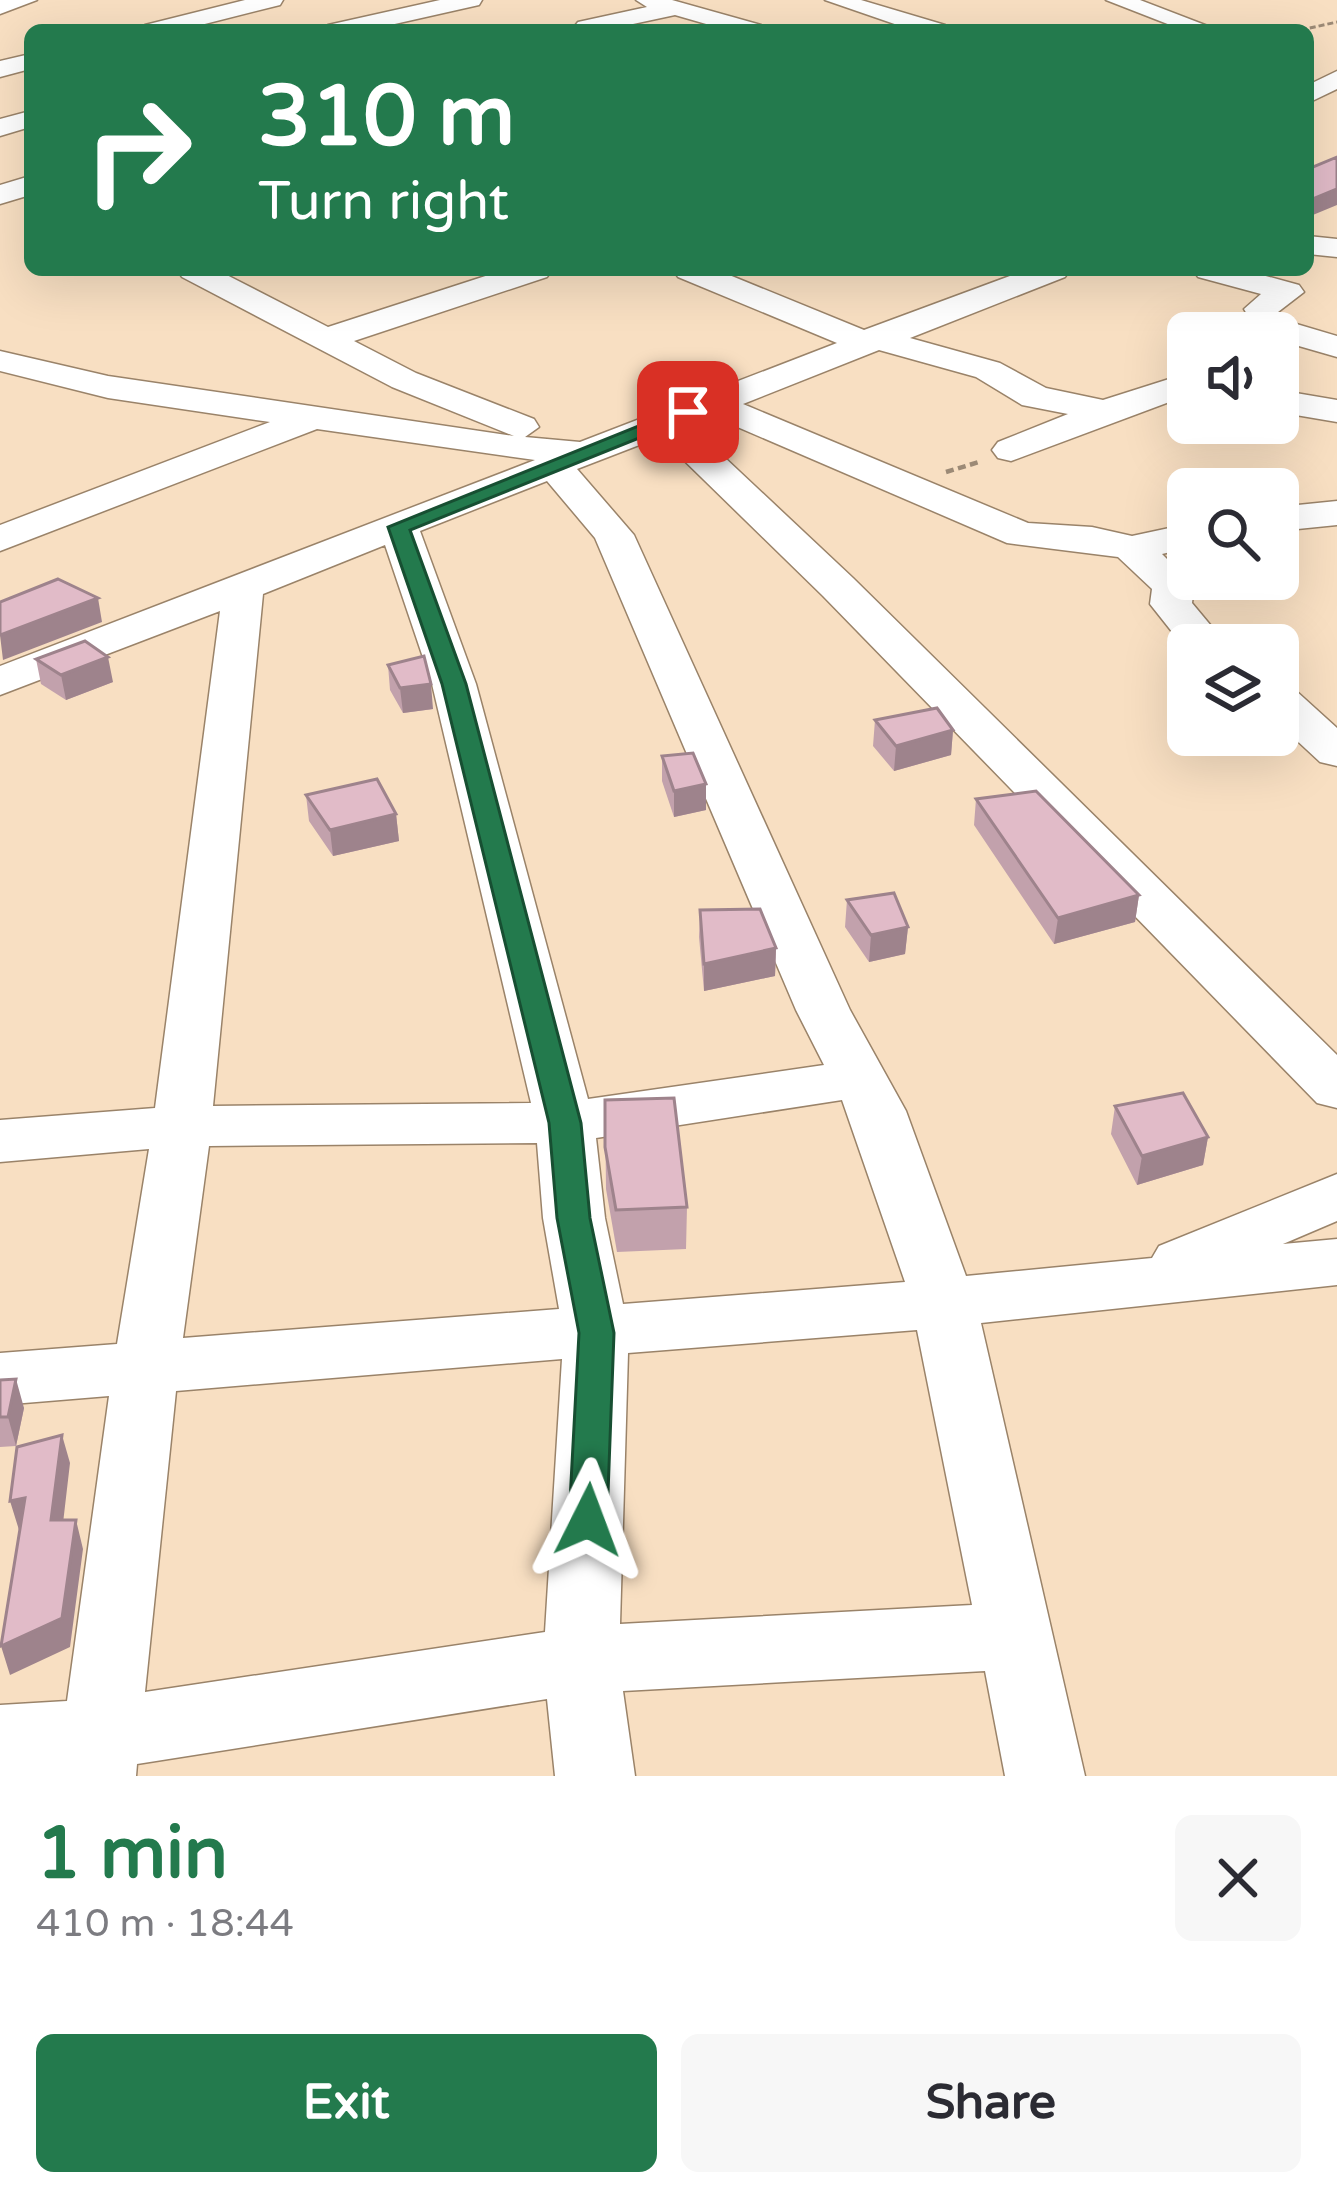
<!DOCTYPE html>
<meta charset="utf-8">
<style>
body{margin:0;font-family:"Varela Round",sans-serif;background:#f7f7f7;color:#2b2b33;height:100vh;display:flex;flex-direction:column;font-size:45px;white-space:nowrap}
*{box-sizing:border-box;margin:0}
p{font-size:39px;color:#7c7c81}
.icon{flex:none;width:66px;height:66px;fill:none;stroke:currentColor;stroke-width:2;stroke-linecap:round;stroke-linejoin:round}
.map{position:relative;height:1776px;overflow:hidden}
.details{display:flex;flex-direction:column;background:#fff;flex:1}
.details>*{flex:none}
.guide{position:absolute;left:24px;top:24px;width:1290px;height:252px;border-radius:18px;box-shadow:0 12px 48px #0002;background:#237a4d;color:#fff;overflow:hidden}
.fabs{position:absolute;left:1167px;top:312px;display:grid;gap:24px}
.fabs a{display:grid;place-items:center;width:132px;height:132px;border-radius:18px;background:#fff;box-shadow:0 12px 48px #0002;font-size:60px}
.pin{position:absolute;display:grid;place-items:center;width:102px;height:102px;color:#fff;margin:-51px;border-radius:24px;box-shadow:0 6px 18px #0006}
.me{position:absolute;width:132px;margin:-66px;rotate:3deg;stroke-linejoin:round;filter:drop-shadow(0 0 9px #0008)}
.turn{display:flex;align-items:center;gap:42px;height:252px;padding:0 36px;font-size:54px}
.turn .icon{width:156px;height:156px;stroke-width:2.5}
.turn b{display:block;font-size:84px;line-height:102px}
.round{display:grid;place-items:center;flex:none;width:126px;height:126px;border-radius:18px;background:#f7f7f7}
.overview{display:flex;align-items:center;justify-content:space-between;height:204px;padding:0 36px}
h1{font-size:72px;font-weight:700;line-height:90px;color:#237a4d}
.primary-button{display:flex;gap:24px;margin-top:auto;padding:24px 36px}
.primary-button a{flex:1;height:138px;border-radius:18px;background:#237a4d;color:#fff;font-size:48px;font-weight:700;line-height:138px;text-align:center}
.primary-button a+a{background:#f7f7f7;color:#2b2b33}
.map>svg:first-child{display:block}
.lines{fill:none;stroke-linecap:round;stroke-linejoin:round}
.minor-casing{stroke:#9a8369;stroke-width:3}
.path-far1{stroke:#9c8a76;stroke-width:3;stroke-dasharray:6 3;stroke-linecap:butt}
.path{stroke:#9c8a76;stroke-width:4.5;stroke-dasharray:8 4.5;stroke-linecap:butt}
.minor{fill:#fff;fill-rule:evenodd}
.wall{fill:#c2a1ac}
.shaded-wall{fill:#9e838c}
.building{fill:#e1bbc8;stroke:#9e838c;stroke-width:3}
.route{fill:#237a4d;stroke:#174f32;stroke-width:3}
</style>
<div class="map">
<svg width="1337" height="1776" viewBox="0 0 1337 1776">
<rect width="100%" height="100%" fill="#f8dfc2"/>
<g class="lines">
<g class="minor-casing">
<path id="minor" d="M0 0H37L0 14Z
M245 0H283L280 5 181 30H141L145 25Z
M440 0H482L479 5 368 30H324L328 25Z
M636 0H672L761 25 765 30H727L675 15 605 30 574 27 578 22 647 7Z
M825 0H861L945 25 949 30H912Z
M1106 0H1140L1218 30H1183Z
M30 54V69L0 77V61Z
M1337 71V89L1308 103V85Z
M30 111V127L0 136V119Z
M30 176V195L0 204V185Z
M1308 236 1337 239V257L1308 254Z
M177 270H217L328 327 504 270H552L547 277 354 341 416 373 534 419 539 427 525 437 580 442 837 343 678 277 673 270H717L864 330 1026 270H1070L1065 277 910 338 1000 363 1046 388 1103 400 1188 373V395L1011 461 998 458 992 450 998 442 1068 414 1022 405 976 377 879 350 743 404 1028 523 1092 527 1132 536 1188 524V548L1162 554 1194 586 1192 603 1227 645H1188V652L1150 604 1152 589 1118 557 1007 543 712 416 690 425 853 578 1337 1055V1108L1317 1103 823 596 660 437 577 469 634 535 850 1010 906 1111 966 1276 1152 1258 1159 1246 1337 1174V1221L1283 1244 1337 1239V1285L981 1323 1085 1776H1005L985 1671 623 1691 635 1776H555L547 1699 137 1764 136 1776H0V1705L67 1701 109 1396 0 1405V1353L117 1344 149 1149 0 1162V1120L155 1108 220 611 0 695V666L535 460 317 429 0 551V525L270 422 108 398 0 371V351L108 376 514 436 392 387 182 277ZM547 481 595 538 796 1010 824 1065 588 1099 476 684 420 531ZM385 545 432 684 531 1103 213 1106 263 594ZM842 1100 905 1282 623 1304 605 1218 596 1138ZM537 1143 543 1218 559 1309 183 1338 209 1146ZM917 1330 972 1605 620 1624 628 1353ZM562 1359 545 1632 145 1692 176 1391Z
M1193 270H1244L1299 285 1304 292 1278 312 1283 320 1337 336V357L1278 340V333H1258L1244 309 1261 294 1198 277Z
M1278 390 1337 400V422L1278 412Z
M1337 501V525L1278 531V507Z
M1278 685 1294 689 1337 728V766L1320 762 1278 723Z"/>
</g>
<path class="path-far1" d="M1301 30 1337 22"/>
<path class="path" d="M946 472 979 462"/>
<use href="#minor" class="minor"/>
</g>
<path class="wall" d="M36 659 113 682 66 700 41 684Z
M388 665 433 709 403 713 390 690Z
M875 720 953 730 951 755 894 771 873 746Z
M662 756 706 784V810L674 817 662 781Z
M306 795 396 814 399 841 333 856 309 821Z
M976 799 1139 895 1135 922 1054 944 974 825Z
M847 900 908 927 905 954 869 962 845 927Z
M700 910 776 948 775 976 704 991 699 937Z
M605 1100 687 1207 686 1249 617 1252 606 1189Z
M1115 1106 1208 1137 1203 1165 1137 1185 1111 1134Z
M0 1380 24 1408 16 1446 0 1447Z"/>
<path class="shaded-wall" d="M1337 189V205L1308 217V201Z
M98 598 102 622 3 660 0 635Z
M108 657 113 682 66 700 61 675Z
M431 684 433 709 403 713 400 688Z
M953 730 951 755 894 771 896 746Z
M706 784V810L674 817V791Z
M396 814 399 841 333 856 330 830Z
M1139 895 1135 922 1054 944 1058 918Z
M908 927 905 954 869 962 871 935Z
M776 948 775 976 704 991V964Z
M1208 1137 1203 1165 1137 1185 1142 1156Z
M16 1379 24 1408 16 1446 8 1417Z
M62 1435 70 1463 60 1549 51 1520Z
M25 1498 34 1527 19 1530 10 1501Z
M76 1520 83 1549 70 1647 10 1675 1 1646Z"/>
<path class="building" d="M1337 157V189L1308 201V169Z
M58 579 98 598 0 635V602Z
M85 641 108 657 61 675 36 659Z
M424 656 431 684 400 688 388 665Z
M937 708 953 730 896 746 875 720Z
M693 753 706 784 674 791 662 756Z
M377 779 396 814 330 830 306 795Z
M1036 791 1139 895 1058 918 976 799Z
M894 893 908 927 871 935 847 900Z
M760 909 776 948 704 964 700 910Z
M1183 1093 1208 1137 1142 1156 1115 1106Z
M674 1098 687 1207 616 1210 605 1147V1100Z
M16 1379 8 1417H0V1380Z
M62 1435 51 1520H76L62 1618 1 1646 25 1498 10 1501 17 1447Z"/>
<path class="route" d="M688 406 694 408V416L410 530 466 684 581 1123 590 1218 614 1333 607 1520 601 1531 588 1536 574 1531 569 1520 579 1333 557 1218 549 1123 442 684 388 527Z"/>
</svg>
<div class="fabs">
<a><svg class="icon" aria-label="sound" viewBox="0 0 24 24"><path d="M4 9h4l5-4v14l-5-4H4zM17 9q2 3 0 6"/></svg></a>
<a><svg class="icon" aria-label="search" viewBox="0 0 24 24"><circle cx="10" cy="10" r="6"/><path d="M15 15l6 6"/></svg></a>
<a><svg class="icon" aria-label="layers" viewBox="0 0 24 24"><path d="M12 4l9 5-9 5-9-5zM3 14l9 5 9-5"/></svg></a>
</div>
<div class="pin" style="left:688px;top:412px;background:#d93025"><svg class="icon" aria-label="arrive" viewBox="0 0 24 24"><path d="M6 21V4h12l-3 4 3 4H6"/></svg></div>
<svg class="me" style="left:588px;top:1520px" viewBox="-20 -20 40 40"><path d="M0-17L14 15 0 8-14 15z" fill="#237a4d" stroke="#fff" stroke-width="4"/></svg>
<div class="guide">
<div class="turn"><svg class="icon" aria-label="right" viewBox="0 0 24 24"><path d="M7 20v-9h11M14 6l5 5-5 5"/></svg><div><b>310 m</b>Turn right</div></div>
</div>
</div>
<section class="details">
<div class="overview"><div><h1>1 min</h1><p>410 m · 18:44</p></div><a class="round"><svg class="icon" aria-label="close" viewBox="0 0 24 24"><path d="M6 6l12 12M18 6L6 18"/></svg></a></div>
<div class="primary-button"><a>Exit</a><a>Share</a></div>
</section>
